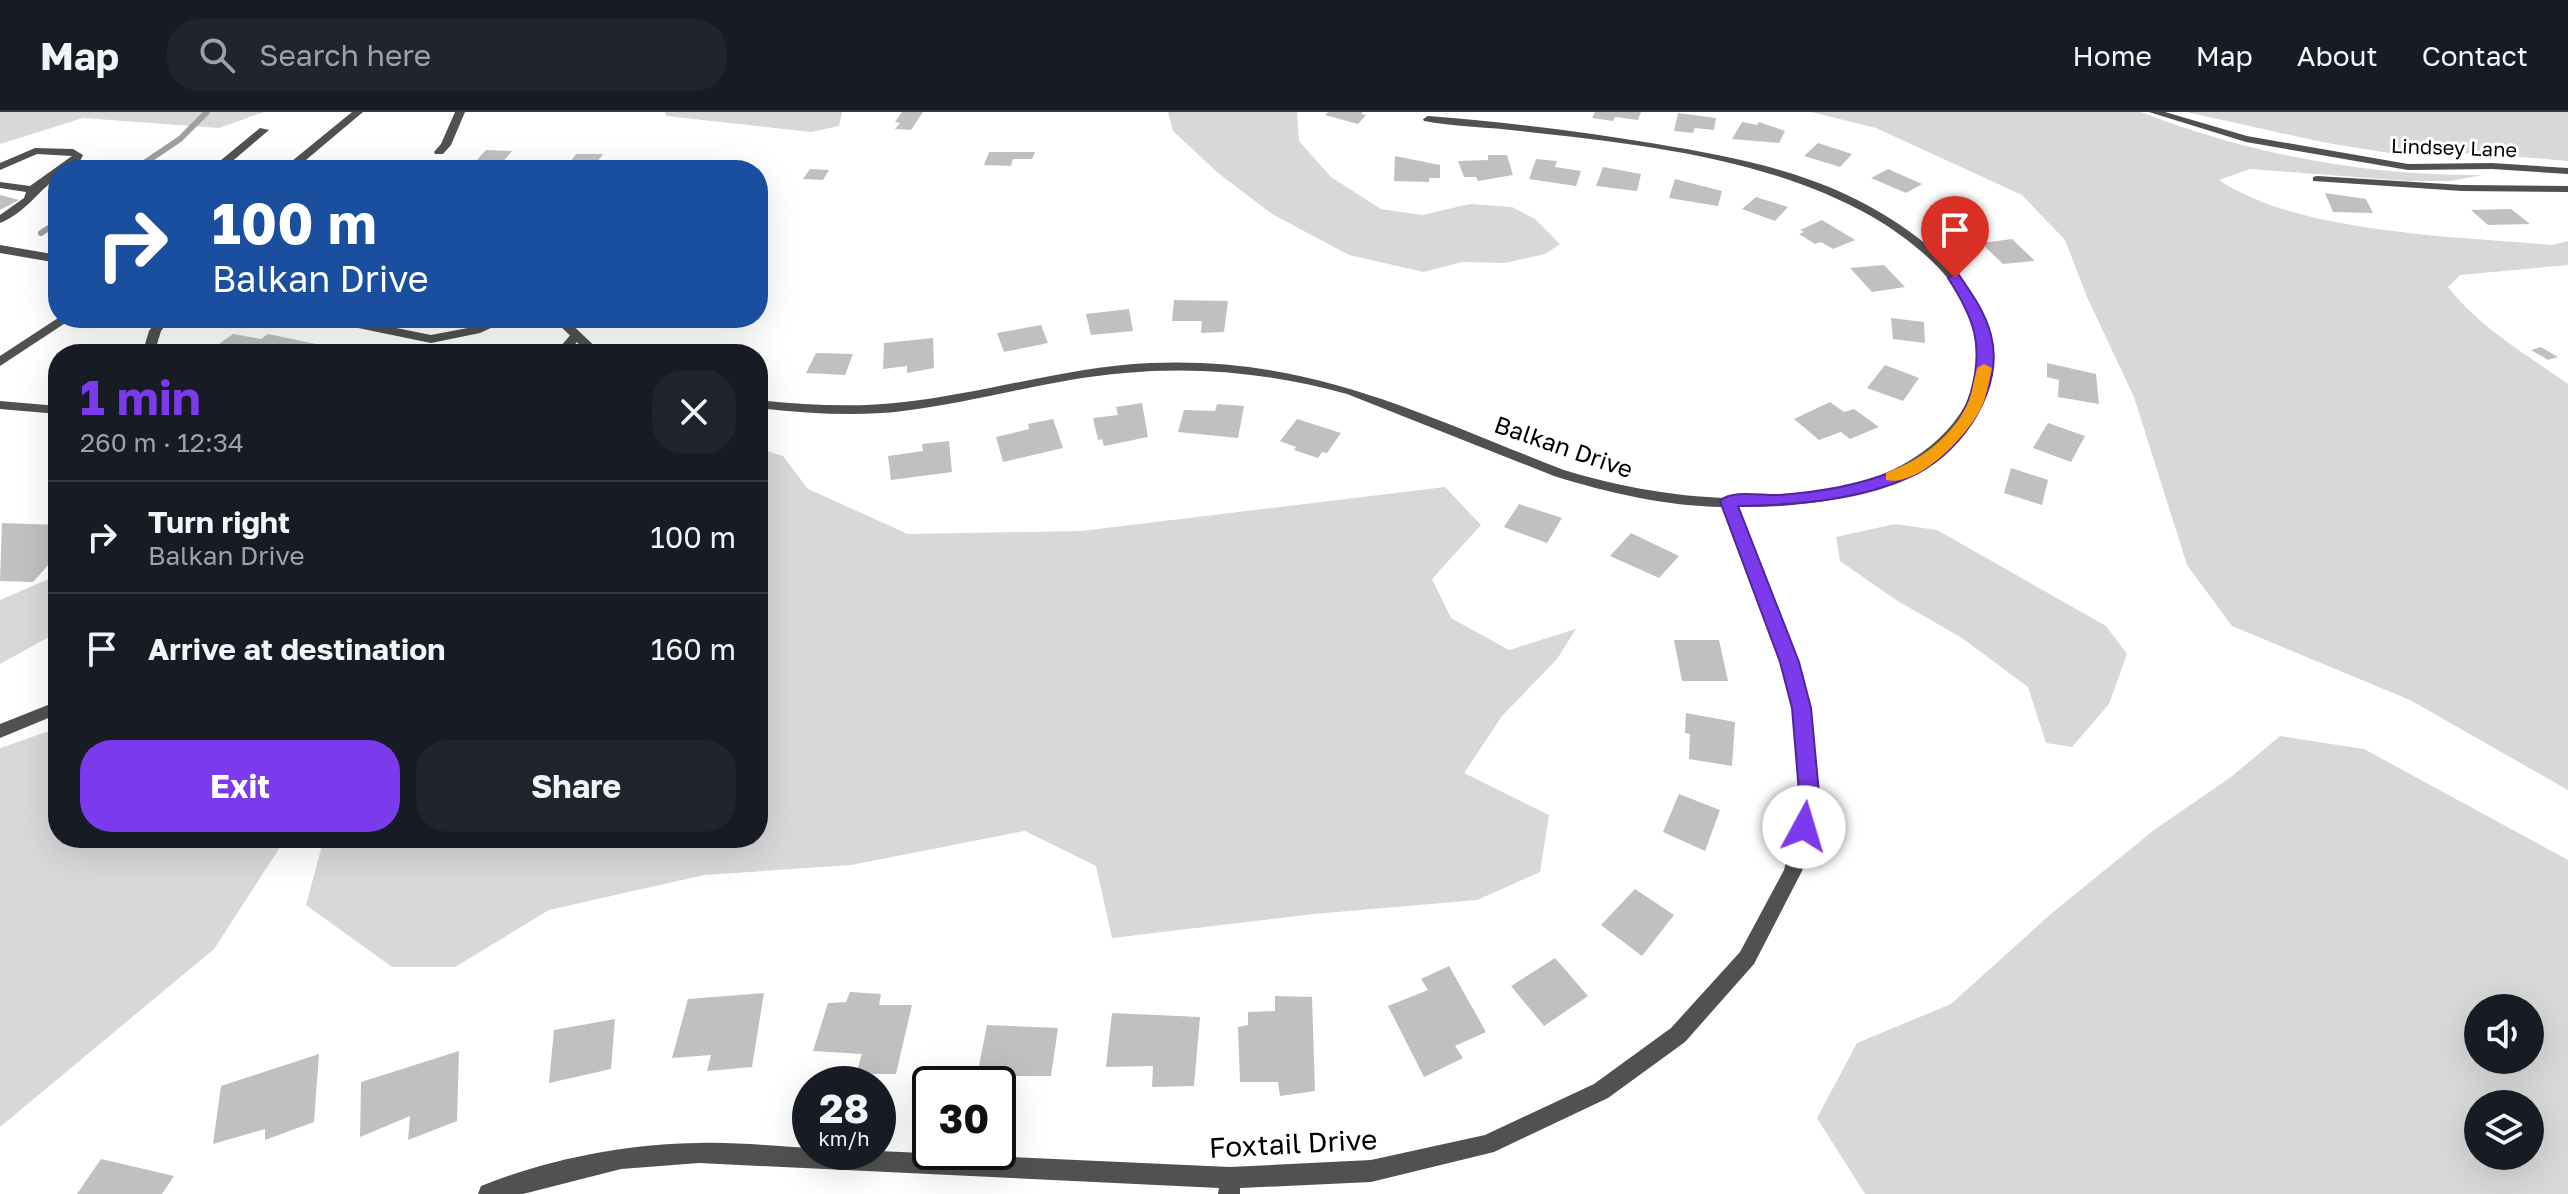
<!DOCTYPE html>
<meta charset="utf-8">
<style>
body{margin:0;font-family:"Golos Text",sans-serif;background:#20242c;color:#f1f3f6;height:100vh;display:flex;flex-direction:column;font-size:30px;white-space:nowrap}
*{box-sizing:border-box;margin:0}
p{font-size:26px;color:#9ea1a6}
.icon{flex:none;width:44px;height:44px;fill:none;stroke:currentColor;stroke-width:2;stroke-linecap:round;stroke-linejoin:round}
.map{position:relative;flex:1;overflow:hidden}
.details{position:absolute;left:48px;top:232px;width:720px;height:504px;display:flex;flex-direction:column;background:#171b24;border-radius:32px;box-shadow:0 8px 32px #0002}
.details>*{flex:none}
.top-card{position:absolute;left:48px;top:48px;width:720px;height:168px;border-radius:32px;box-shadow:0 8px 32px #0002;background:#1a4fa0;color:#fff;overflow:hidden}
.tools{position:absolute;left:2464px;top:882px;display:grid;gap:16px}
.tools a{display:grid;place-items:center;width:80px;height:80px;border-radius:50%;background:#171b24;box-shadow:0 8px 32px #0002;font-size:40px}
.speed{position:absolute;left:792px;top:954px;display:flex;gap:16px;font-size:40px;font-weight:700;text-align:center}
.speed>*{display:grid;place-content:center;width:104px;height:104px;border-radius:50%;background:#171b24;box-shadow:0 8px 32px #0002;line-height:1}
.speed small{font-size:20px;font-weight:400}
.speed .limit{border:4px solid #111;border-radius:12px;background:#fff;color:#111}
.pin{position:absolute;display:grid;place-items:center;width:68px;height:68px;color:#fff;margin:-82px -34px;border-radius:50% 50% 50% 0;rotate:-45deg;box-shadow:0 0 8px #0007}
.pin .icon{rotate:45deg}
.me{position:absolute;width:88px;margin:-44px;rotate:6deg;stroke-linejoin:round;filter:drop-shadow(0 0 6px #0008)}
.turn{display:flex;align-items:center;gap:28px;height:168px;padding:0 32px;font-size:36px}
.turn .icon{width:104px;height:104px;stroke-width:2.5}
.turn b{display:block;font-size:56px;line-height:68px}
.round{display:grid;place-items:center;flex:none;width:84px;height:84px;border-radius:32px;background:#20242c}
.overview{display:flex;align-items:center;justify-content:space-between;height:136px;padding:0 32px}
h1{font-size:48px;font-weight:700;line-height:60px;color:#7c3aed}
.primary-button{display:flex;gap:16px;margin-top:auto;padding:16px 32px}
.primary-button a{flex:1;height:92px;border-radius:32px;background:#7c3aed;color:#fff;font-size:32px;font-weight:700;line-height:92px;text-align:center}
.primary-button a+a{background:#20242c;color:#f1f3f6}
ul{padding:0;list-style:none}
li{display:flex;align-items:center;gap:24px;height:112px;padding:0 32px;border-top:2px solid #363941}
li div{flex:1}
li b{display:block;font-size:30px}
li em{font-style:normal}
header{display:flex;align-items:center;gap:48px;box-sizing:border-box;height:112px;padding:0 40px;background:#171b24;border-bottom:2px solid #363941}
header strong{font-size:38px}
nav{display:flex;gap:44px;margin-inline-start:auto;font-size:28px}
.search{width:560px;height:72px;background:#20242c;display:flex;align-items:center;gap:20px;box-sizing:border-box;padding:0 28px;border-radius:32px;color:#9ea1a6;font-size:30px}
.map>svg:first-child{display:block}
.green{fill:#d8d8d8;fill-rule:evenodd}
.lines{fill:none;stroke-linecap:round;stroke-linejoin:round}
.stream{stroke:#9f9f9f;stroke-width:6}
.building{fill:#c0c0c0}
.service{fill:#515151;fill-rule:evenodd}
.minor{fill:#515151;fill-rule:evenodd}
.tertiary{fill:#515151;fill-rule:evenodd}
.route{fill:#7c3aed;stroke:#51269a;stroke-width:2}
.slow{fill:#f59e0b}
.labels{text-anchor:middle;dominant-baseline:central;stroke-width:6;stroke-linejoin:round;paint-order:stroke}
.far-street-label{font-size:20px;fill:#000;stroke:#fff}
.street-label{font-size:24px;fill:#000;stroke:#fff}
.near-street-label{font-size:28px;fill:#000;stroke:#fff}
</style>
<header>
<strong>Map</strong>
<div class="search"><svg class="icon" aria-label="search" viewBox="0 0 24 24"><circle cx="10" cy="10" r="6"/><path d="M15 15l6 6"/></svg>Search here</div>
<nav><a>Home</a><a>Map</a><a>About</a><a>Contact</a></nav>
</header>
<div class="map">
<svg width="2568" height="1082" viewBox="0 0 2568 1082">
<rect width="100%" height="100%" fill="#fff"/>
<path class="green" d="M0 0H264L219 16 83 6 0 32Z
M665 0H842L839 14 811 20 666 4Z
M1168 0H1297L1299 29 1331 65 1381 97 1422 103 1470 92 1512 95 1535 107 1560 132 1545 142 1505 151 1462 150 1424 160 1349 143 1272 102 1218 61 1173 19Z
M1811 0H2141C2248 42 2366 64 2482 63L2451 69H2408L2250 57 2219 68C2300 122 2454 124 2552 133L2568 129V153L2460 163 2448 175C2480 216 2526 242 2568 272V678L2410 588 2232 514 2187 453 2134 285 2087 185 2065 128 2022 83 1876 16Z
M2186 0H2568V49L2475 41 2408 44 2327 31Z
M758 336 783 344 808 377 908 422 1081 419 1445 375 1481 413 1432 467 1451 506 1509 538 1576 517 1557 547 1502 604 1464 661 1549 703 1540 760 1477 788 1314 802 1112 826 1096 754 1025 719 851 753 704 763 549 798 455 855H392L306 793 324 726H758Z
M1895 412 1937 418 2106 514 2127 542 2109 592 2072 635 2046 631 2028 575 1962 526 1896 488 1840 449 1836 425Z
M58 463V520L0 552V488Z
M58 616V726H286L214 837 0 1015V636Z
M2280 624 2364 637 2568 748V1082H1865L1817 1006 1857 931 1951 892 2052 801 2154 718 2231 665ZM2478 896H2530V948H2478ZM2478 992H2530V1044H2478Z"/>
<g class="lines">
<path class="stream" d="M134 58 180 27 207 0
M41 121 58 110"/>
</g>
<path class="building" d="M902 0H923L911 18 895 17 900 11 895 10Z
M1328 0H1363L1361 2 1366 3 1358 12 1325 3Z
M1595 0H1641L1638 8 1615 5 1613 9 1592 6Z
M1678 1 1716 6 1714 18 1695 16 1693 21 1674 19Z
M1742 10 1757 13 1759 10 1785 19 1779 31 1732 27Z
M1818 31 1852 42 1840 55 1804 44Z
M486 38 512 39 501 52 474 51Z
M989 40H1035L1032 47H1013L1011 54 984 53Z
M576 42H603L595 53H568Z
M1488 43H1507L1513 63 1478 69 1476 65H1464L1458 49 1488 48Z
M1395 44 1440 53V66H1429V70L1394 69Z
M1536 47 1557 49 1555 55 1581 59 1576 74 1529 67Z
M1603 55 1641 62 1637 79 1596 74Z
M810 57 829 58 823 68 803 67Z
M1888 57 1922 72 1906 81 1871 66Z
M1675 67 1722 79 1718 94 1669 86Z
M2325 81 2366 87 2373 101 2333 100Z
M0 83 19 88 0 98Z
M1756 85 1788 95 1775 109 1742 97Z
M1953 86 1982 104 1959 112 1929 94Z
M2511 97 2530 112 2488 113 2471 98Z
M1822 108 1855 128 1833 137 1821 130 1815 132 1799 122 1804 120 1800 118Z
M2012 127 2035 149 2003 152 1981 131Z
M1884 153 1905 175 1872 180 1850 156Z
M1174 188 1228 189 1224 220 1201 221 1202 209H1172Z
M1129 197 1133 219 1091 223 1086 202Z
M1891 206 1924 210 1925 231 1893 227Z
M1041 213 1048 231 1004 240 997 221Z
M233 222 261 227 268 222 364 242H205Z
M933 226 934 256 907 261V254L883 257 884 231Z
M2541 235 2558 245 2548 248 2531 238Z
M816 241 853 242 845 263 806 261Z
M2047 251 2096 262 2099 292 2058 285 2059 268 2047 265Z
M1885 253 1919 266 1903 289 1867 276Z
M1830 290 1844 300 1854 297 1879 315 1850 327 1841 320 1819 328 1794 307Z
M1142 291 1148 325 1104 334 1102 327 1098 328 1093 306 1118 303 1116 295Z
M1217 292 1244 294 1238 326 1178 320 1184 298 1215 299Z
M1053 307 1063 336 1003 350 996 325 1029 317 1028 312Z
M1297 307 1341 321 1327 341 1322 340 1318 346 1294 338 1296 335 1280 329Z
M2048 311 2085 324 2071 350 2033 336Z
M949 329 952 360 891 368 888 344 923 339 922 332Z
M2011 356 2048 368 2042 393 2004 381Z
M1519 392 1562 406 1547 431 1504 415Z
M2 411 58 413V442L33 470 0 469Z
M1631 421 1679 444 1659 466 1610 444Z
M1674 528H1719L1728 569H1682Z
M1686 601 1735 610 1732 654 1689 647 1690 622 1685 621Z
M1679 682 1720 698 1705 739 1663 720Z
M1635 777 1674 803 1642 844 1601 813Z
M1555 846 1588 884 1544 914 1511 874Z
M1449 854 1486 920 1455 934 1463 946 1424 965 1388 894 1428 878 1421 867Z
M850 880 881 882 879 893H912L896 962H856L862 942 813 939 828 891 846 890Z
M764 881 752 955 707 959 711 943 672 946 688 887Z
M1275 884 1312 885 1315 979 1280 984 1278 970H1240L1238 915 1248 913V900L1275 899Z
M1112 901 1200 905 1194 974 1152 975 1153 954 1106 955Z
M615 907 611 957 549 971 554 918Z
M987 913 1058 916 1051 964H977Z
M459 939 457 1009 408 1028 410 1004 360 1025 361 970Z
M319 942 314 1010 265 1028V1017L213 1032 221 974Z
M101 1047 174 1064 162 1082H77Z"/>
<g class="lines">
<path class="service" d="M455 0H465L451 33 443 42H435L434 40 441 32Z
M260 16 269 18 222 58H209Z
M35 36 73 37 83 43C79 54 69 58 58 58V65C37 80 25 101 0 111V103L24 86 26 80 0 76V70L30 74 72 44 37 42 0 58V51Z
M2317 64 2462 73 2568 74V80L2462 79 2313 69V65Z
M0 133 58 143V151L0 141Z
M159 206H171L161 219 154 242H142L149 219Z
M323 206H347L431 223 473 215 496 206H513L480 221 431 231 329 210Z
M576 220 582 224 567 242H554L572 221Z
M0 289 58 294V302L0 297Z
M58 589V602L0 626V612Z"/>
<path class="minor" d="M1428 4C1505 10 1581 19 1657 32 1734 45 1814 60 1881 101 1948 140 2022 213 1977 296 1965 320 1948 339 1925 354 1871 387 1799 396 1738 395L1797 550 1810 596 1819 692 1802 759 1754 852 1685 930 1608 986 1494 1040 1371 1070 1240 1076V1082H1218L1219 1076 699 1051 621 1057 523 1082H478L481 1074C548 1047 626 1032 699 1031 736 1030 773 1034 810 1036V1040L878 1039 1230 1055 1371 1048 1485 1023 1594 972 1671 916 1740 840 1784 758 1801 692 1794 596 1781 550 1723 395C1665 394 1609 381 1554 364L1347 282C1274 262 1200 254 1125 261 1050 267 978 290 903 299 855 305 806 301 758 296V288C806 293 855 296 904 290 987 281 1066 255 1150 251 1311 244 1419 302 1564 358 1659 387 1765 398 1862 370 1938 347 2007 278 1966 194 1947 156 1907 125 1871 104 1766 45 1638 32 1520 19 1489 15 1456 15 1424 9L1423 7Z
M552 206H565L603 242H589Z"/>
<path class="tertiary" d="M352 0H363L294 58H281Z
M2149 0H2165L2247 24 2408 52 2492 51 2568 56V62L2492 57 2408 58 2246 30Z
M58 206H73L0 254V244Z"/>
</g>
<path class="route" d="M1955 162 1959 163C1972 182 1985 200 1991 223 2005 275 1964 337 1918 361 1865 388 1798 393 1738 394L1799 550 1811 596 1820 692 1811 721 1804 723 1797 721 1794 715 1800 692 1792 596 1780 550 1720 389C1731 377 1763 384 1779 383 1848 378 1950 359 1971 280 1984 233 1974 206 1948 166Z"/>
<path class="slow" d="M1984 252 1992 256C1989 268 1987 283 1982 294 1970 321 1919 376 1886 368V361C1919 349 1951 326 1967 293 1972 283 1974 268 1977 256Z"/>
<g class="labels">
<g class="far-street-label">
<text transform="translate(2454 35) rotate(2)">Lindsey Lane</text>
</g>
<g class="street-label">
<text transform="translate(1564 334) rotate(19)">Balkan Drive</text>
</g>
<g class="near-street-label">
<text transform="translate(1293 1031) rotate(-3)">Foxtail Drive</text>
</g>
</g>
</svg>
<div class="tools">
<a><svg class="icon" aria-label="sound" viewBox="0 0 24 24"><path d="M4 9h4l5-4v14l-5-4H4zM17 9q2 3 0 6"/></svg></a>
<a><svg class="icon" aria-label="layers" viewBox="0 0 24 24"><path d="M12 4l9 5-9 5-9-5zM3 14l9 5 9-5"/></svg></a>
</div>
<div class="speed"><div>28<small>km/h</small></div><div class="limit">30</div></div>
<div class="pin" style="left:1955px;top:166px;background:#d93025"><svg class="icon" aria-label="arrive" viewBox="0 0 24 24"><path d="M6 21V4h12l-3 4 3 4H6"/></svg></div>
<svg class="me" style="left:1804px;top:715px" viewBox="-20 -20 40 40"><circle r="19" fill="#fff"/><path d="M0-13L10 11 0 6-10 11z" fill="#7c3aed"/></svg>
<div class="top-card">
<div class="turn"><svg class="icon" aria-label="right" viewBox="0 0 24 24"><path d="M7 20v-9h11M14 6l5 5-5 5"/></svg><div><b>100 m</b>Balkan Drive</div></div>
</div>
<section class="details">
<div class="overview"><div><h1>1 min</h1><p>260 m · 12:34</p></div><a class="round"><svg class="icon" aria-label="close" viewBox="0 0 24 24"><path d="M6 6l12 12M18 6L6 18"/></svg></a></div>
<ul>
<li><svg class="icon" aria-label="right" viewBox="0 0 24 24"><path d="M7 20v-9h11M14 6l5 5-5 5"/></svg><div><b>Turn right</b><p>Balkan Drive</p></div><em>100 m</em></li>
<li><svg class="icon" aria-label="arrive" viewBox="0 0 24 24"><path d="M6 21V4h12l-3 4 3 4H6"/></svg><div><b>Arrive at destination</b></div><em>160 m</em></li>
</ul>
<div class="primary-button"><a>Exit</a><a>Share</a></div>
</section>
</div>
